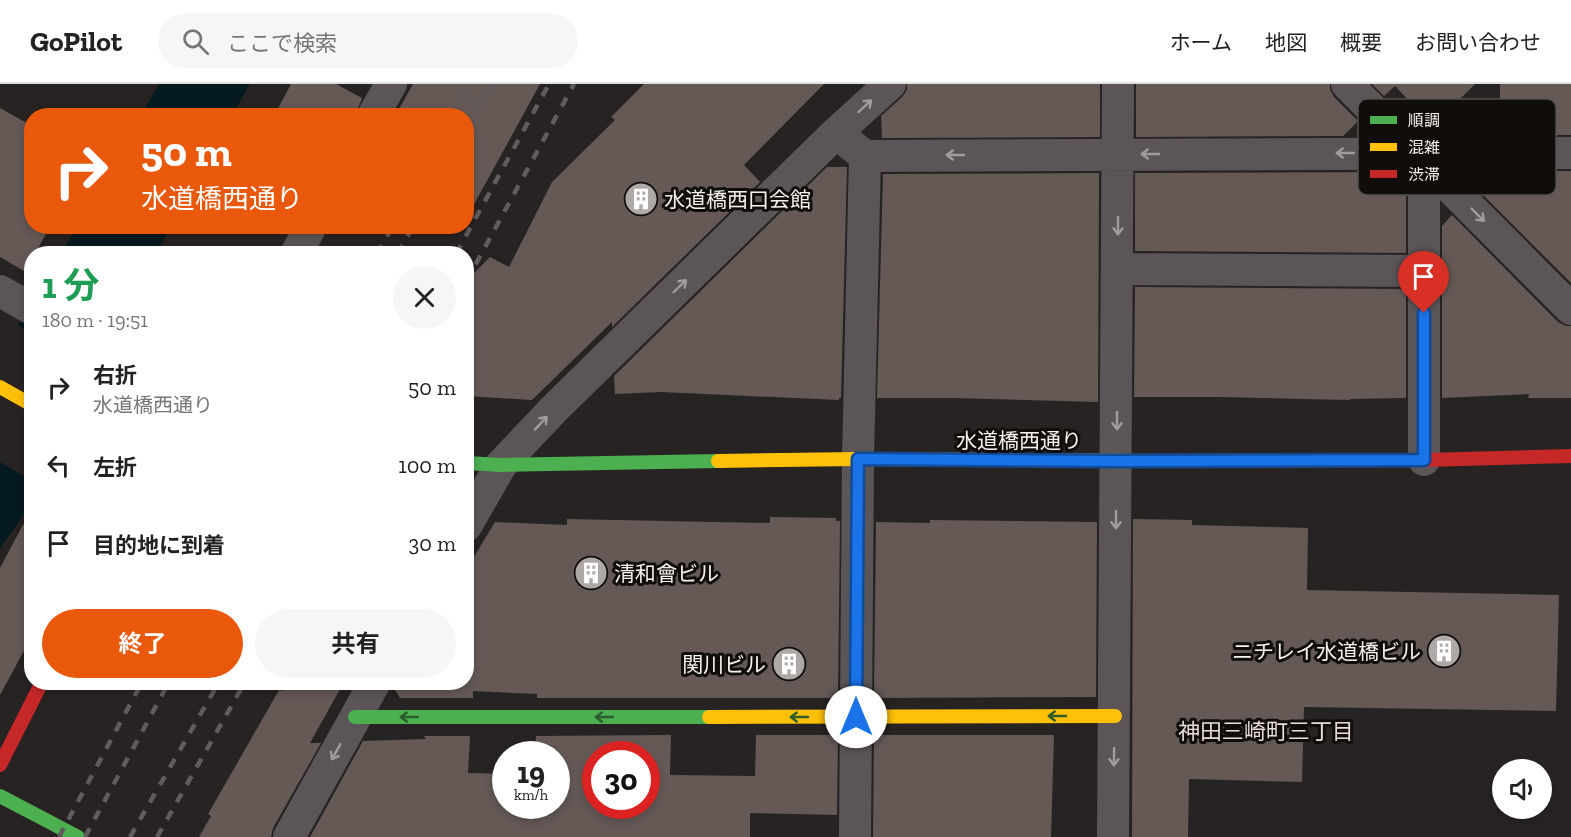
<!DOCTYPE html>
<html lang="ja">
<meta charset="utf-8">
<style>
body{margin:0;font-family:"Zilla Slab","Noto Sans JP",serif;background:#f6f6f6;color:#222;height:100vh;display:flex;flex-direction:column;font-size:22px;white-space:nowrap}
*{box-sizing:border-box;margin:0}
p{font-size:20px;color:#767676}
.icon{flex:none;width:33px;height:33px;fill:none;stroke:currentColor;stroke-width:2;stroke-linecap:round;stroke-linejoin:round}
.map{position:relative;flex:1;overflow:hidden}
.sheet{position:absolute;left:24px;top:162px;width:450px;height:444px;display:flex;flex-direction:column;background:#fff;border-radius:24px;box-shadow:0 3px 9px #0003}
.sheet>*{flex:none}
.top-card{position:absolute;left:24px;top:24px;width:450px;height:126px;border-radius:24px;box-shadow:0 3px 9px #0003;background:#ea580c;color:#fff;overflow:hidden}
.tools{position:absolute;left:1492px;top:675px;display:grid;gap:12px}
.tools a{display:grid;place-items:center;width:60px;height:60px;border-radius:50%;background:#fff;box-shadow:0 3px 9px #0003;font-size:30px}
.speed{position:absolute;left:492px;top:657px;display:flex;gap:12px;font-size:30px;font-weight:700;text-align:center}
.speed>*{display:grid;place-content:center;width:78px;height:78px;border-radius:50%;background:#fff;box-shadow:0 3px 9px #0003;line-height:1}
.speed small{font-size:15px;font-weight:400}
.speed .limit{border:9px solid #d22;background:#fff;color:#111}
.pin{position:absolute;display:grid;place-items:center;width:51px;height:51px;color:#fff;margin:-62px -26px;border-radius:50% 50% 50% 0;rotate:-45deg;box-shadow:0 0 6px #0007}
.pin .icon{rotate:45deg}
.me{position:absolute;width:66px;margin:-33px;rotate:0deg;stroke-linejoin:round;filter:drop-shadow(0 0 4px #0008)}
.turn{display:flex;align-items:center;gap:21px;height:126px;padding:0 18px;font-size:27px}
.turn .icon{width:78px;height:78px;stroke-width:2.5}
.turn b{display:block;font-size:42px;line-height:51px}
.round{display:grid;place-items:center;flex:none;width:63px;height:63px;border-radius:32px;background:#f6f6f6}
.summary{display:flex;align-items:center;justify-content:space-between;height:102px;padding:0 18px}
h1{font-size:36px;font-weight:700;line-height:45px;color:#1e9e55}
.action{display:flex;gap:12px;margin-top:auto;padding:12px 18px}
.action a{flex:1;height:69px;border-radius:36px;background:#ea580c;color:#fff;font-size:24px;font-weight:700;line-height:69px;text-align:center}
.action a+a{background:#f6f6f6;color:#222}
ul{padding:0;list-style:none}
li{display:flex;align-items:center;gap:18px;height:78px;padding:0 18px}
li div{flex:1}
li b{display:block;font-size:22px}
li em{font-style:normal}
header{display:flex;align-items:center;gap:36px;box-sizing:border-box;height:84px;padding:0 30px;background:#fff;border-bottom:2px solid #e0e0e0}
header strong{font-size:28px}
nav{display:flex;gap:33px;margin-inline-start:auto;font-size:21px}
.search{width:420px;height:54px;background:#f6f6f6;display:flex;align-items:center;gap:15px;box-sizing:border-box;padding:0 21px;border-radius:33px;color:#767676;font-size:22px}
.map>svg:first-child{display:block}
.water{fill:#041a20}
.pier{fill:#272322}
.building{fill:#645955;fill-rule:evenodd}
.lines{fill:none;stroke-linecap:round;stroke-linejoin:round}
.street{stroke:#5c5558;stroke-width:32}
.fast{stroke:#4caf50;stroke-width:14}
.slow{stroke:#ffc107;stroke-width:14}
.jam{stroke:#c62828;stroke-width:14}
.rail{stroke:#605c5d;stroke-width:4.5;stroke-dasharray:10 10;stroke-linecap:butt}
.oneway{stroke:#a19b9c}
.oneway2{stroke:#2e5e2e}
.route-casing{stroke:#114b97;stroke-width:15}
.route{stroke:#1a73e8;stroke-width:10}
.labels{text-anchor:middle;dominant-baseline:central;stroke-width:6;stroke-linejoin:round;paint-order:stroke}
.poi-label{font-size:21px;fill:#f6f0ee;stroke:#100d0b;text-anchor:start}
.street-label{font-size:21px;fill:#f6f0ee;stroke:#100d0b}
.neighbourhood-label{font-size:22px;fill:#e6dcd8;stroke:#100d0b}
.key{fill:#100d0b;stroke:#55514f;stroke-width:1.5}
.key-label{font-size:16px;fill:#f6f0ee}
</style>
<header>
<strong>GoPilot</strong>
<div class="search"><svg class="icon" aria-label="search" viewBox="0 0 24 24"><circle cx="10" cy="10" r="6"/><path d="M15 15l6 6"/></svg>ここで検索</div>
<nav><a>ホーム</a><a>地図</a><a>概要</a><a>お問い合わせ</a></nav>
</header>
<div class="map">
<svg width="1571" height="753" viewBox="0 0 1571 753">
<rect width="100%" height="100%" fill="#272322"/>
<path class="water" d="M159 0H250L232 31H141Z
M77 143V142L170 143 157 169H61Z
M31 219V420L0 465V273Z"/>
<path class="pier" d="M16 240 31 248V396L0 378V267Z"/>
<path class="building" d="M291 0H336L362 14 355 32H274Z
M413 0H540L466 135V32H395Z
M644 0H824L744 81 760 98 612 243V238L532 316 466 312V197L490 173 509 183 552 98 615 36 611 33Z
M907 0H1100V53L882 54 881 32 902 13 907 6Z
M1136 0H1330V5L1334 13 1358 37 1343 52 1136 53Z
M1372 0H1475L1433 42 1395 2 1384 12Z
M1500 0H1571V51H1500Z
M0 24 32 42V142H50L35 170H32V175L24 187 0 173Z
M827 83H847L841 314H839V316L661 308 615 310 614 292Z
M1490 87H1571V199L1476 104 1481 99 1479 97Z
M1395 88 1404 96 1406 107V169L1135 167V89Z
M1099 89 1098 318 950 314H877L883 90Z
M1452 131 1558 238 1566 242H1571V314H1528L1529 310 1442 314V142Z
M1135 203 1406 205V314L1350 315V316L1222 313H1134Z
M32 424V552L0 611V484Z
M770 433 836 434V437H840L838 614H537V610L473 607V614H400L392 601 393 598H466V486L495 438 567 441V435L770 439Z
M1133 435 1192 436V441L1308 444 1307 506 1559 511 1556 627 1304 623 1302 698 1189 695 1188 753H1132Z
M930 436 1097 438 1096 613 874 614 876 438 930 439Z
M287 598H344L310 659H321L273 744 271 753H199L211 732 208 730 279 606 282 607Z
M671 651 670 691 755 692 756 651H838L837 731 750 729V753H310L363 657 426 655 424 652H470L468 689 506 690V722H556V670H535L536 652ZM596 670H646V722H596Z
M874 651H1054L1051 753H873Z"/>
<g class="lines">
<path class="street" d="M1347 0 1571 225
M373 32 391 0
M836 49 865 72 1571 69
M1417 69 1424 106V376
M296 170 311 142
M1118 185 1424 187
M0 207 32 225
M466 442 501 381 555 324 836 49 890 0
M289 753 375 598
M855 753 858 375 865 72
M1113 753 1118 0"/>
<path class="fast" d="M466 379 501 381 718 377
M355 633H709
M0 712 78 753"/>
<path class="slow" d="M0 303 32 321
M718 377 858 375 1150 377
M709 633 1115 632"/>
<path class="jam" d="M1150 377 1424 376 1571 372
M0 681 42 598"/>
<path class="rail" d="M453 32 471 0
M466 43 490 0
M377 170 393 142
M398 170 413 142
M456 170 549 0
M466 198 574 0
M59 753 142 598
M85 753 169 598
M130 753 219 598
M157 753 245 598"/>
</g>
<defs><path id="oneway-shaft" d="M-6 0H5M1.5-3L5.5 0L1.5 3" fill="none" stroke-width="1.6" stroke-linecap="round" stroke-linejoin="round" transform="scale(1.5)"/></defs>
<g class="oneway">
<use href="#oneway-shaft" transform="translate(865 22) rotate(-42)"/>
<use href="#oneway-shaft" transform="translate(1345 69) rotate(180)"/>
<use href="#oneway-shaft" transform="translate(1150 70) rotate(180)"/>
<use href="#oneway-shaft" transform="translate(955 71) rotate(180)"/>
<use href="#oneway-shaft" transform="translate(1478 131) rotate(45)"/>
<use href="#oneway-shaft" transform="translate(1118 142) rotate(90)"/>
<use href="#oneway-shaft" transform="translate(680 202) rotate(-44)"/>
<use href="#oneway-shaft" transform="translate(1117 337) rotate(90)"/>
<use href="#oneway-shaft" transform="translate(541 339) rotate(-47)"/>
<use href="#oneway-shaft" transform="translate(1116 436) rotate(90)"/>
<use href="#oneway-shaft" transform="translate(336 668) rotate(119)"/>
<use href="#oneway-shaft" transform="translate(1114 673) rotate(91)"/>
</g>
<g class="oneway2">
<use href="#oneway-shaft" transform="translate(1057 632) rotate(180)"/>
<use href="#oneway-shaft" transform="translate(409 633) rotate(180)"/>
<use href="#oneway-shaft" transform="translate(604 633) rotate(180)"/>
<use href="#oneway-shaft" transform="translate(799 633) rotate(180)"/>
</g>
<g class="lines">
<g class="route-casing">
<path id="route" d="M856 633 858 375 1117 377 1424 376V229"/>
</g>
<use href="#route" class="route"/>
</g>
<defs>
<g id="building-disc" transform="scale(1.725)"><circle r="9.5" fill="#aea8a7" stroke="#100d0b"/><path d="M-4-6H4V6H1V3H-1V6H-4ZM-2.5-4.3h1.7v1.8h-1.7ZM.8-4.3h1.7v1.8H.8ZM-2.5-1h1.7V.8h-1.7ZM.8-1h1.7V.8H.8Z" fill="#fff"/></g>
</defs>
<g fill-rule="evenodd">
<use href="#building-disc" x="641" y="115"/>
<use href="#building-disc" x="591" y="489"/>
<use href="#building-disc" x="1444" y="567"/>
<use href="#building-disc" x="789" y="580"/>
</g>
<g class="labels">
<g class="poi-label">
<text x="664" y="115">水道橋西口会館</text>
<text x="614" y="489">清和會ビル</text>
<text x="1421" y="567" text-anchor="end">ニチレイ水道橋ビル</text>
<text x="766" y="580" text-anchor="end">関川ビル</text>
</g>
<g class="street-label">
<text x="1019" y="356">水道橋西通り</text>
</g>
<g class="neighbourhood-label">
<text x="1266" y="647">神田三崎町三丁目</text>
</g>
</g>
<rect x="1358" y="15" width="198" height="96" rx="9" class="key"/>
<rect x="1370" y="32" width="27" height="8" fill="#4caf50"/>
<rect x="1370" y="59" width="27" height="8" fill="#ffc107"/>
<rect x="1370" y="86" width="27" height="8" fill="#c62828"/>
<g class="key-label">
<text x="1408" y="42">順調</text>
<text x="1408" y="69">混雑</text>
<text x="1408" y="96">渋滞</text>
</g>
</svg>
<div class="tools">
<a><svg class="icon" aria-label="sound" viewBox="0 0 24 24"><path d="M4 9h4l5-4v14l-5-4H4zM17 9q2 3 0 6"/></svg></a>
</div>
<div class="speed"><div>19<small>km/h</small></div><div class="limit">30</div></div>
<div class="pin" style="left:1424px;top:229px;background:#d93025"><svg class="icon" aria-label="arrive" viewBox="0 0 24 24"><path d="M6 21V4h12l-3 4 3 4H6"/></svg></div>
<svg class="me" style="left:856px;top:633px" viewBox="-20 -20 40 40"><circle r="19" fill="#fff"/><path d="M0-13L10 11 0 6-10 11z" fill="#1a73e8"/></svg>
<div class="top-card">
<div class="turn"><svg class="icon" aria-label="right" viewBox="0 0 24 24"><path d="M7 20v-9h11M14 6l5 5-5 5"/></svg><div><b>50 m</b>水道橋西通り</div></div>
</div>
<section class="sheet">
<div class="summary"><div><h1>1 分</h1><p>180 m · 19:51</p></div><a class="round"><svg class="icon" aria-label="close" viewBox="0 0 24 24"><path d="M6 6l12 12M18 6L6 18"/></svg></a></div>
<ul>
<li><svg class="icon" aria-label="right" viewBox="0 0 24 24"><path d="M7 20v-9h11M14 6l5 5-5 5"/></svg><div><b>右折</b><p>水道橋西通り</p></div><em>50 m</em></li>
<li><svg class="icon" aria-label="left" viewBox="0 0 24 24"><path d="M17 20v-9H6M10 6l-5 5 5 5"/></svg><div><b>左折</b></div><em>100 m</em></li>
<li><svg class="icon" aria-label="arrive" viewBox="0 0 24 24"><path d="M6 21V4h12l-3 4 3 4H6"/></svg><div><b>目的地に到着</b></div><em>30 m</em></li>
</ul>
<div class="action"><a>終了</a><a>共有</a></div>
</section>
</div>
